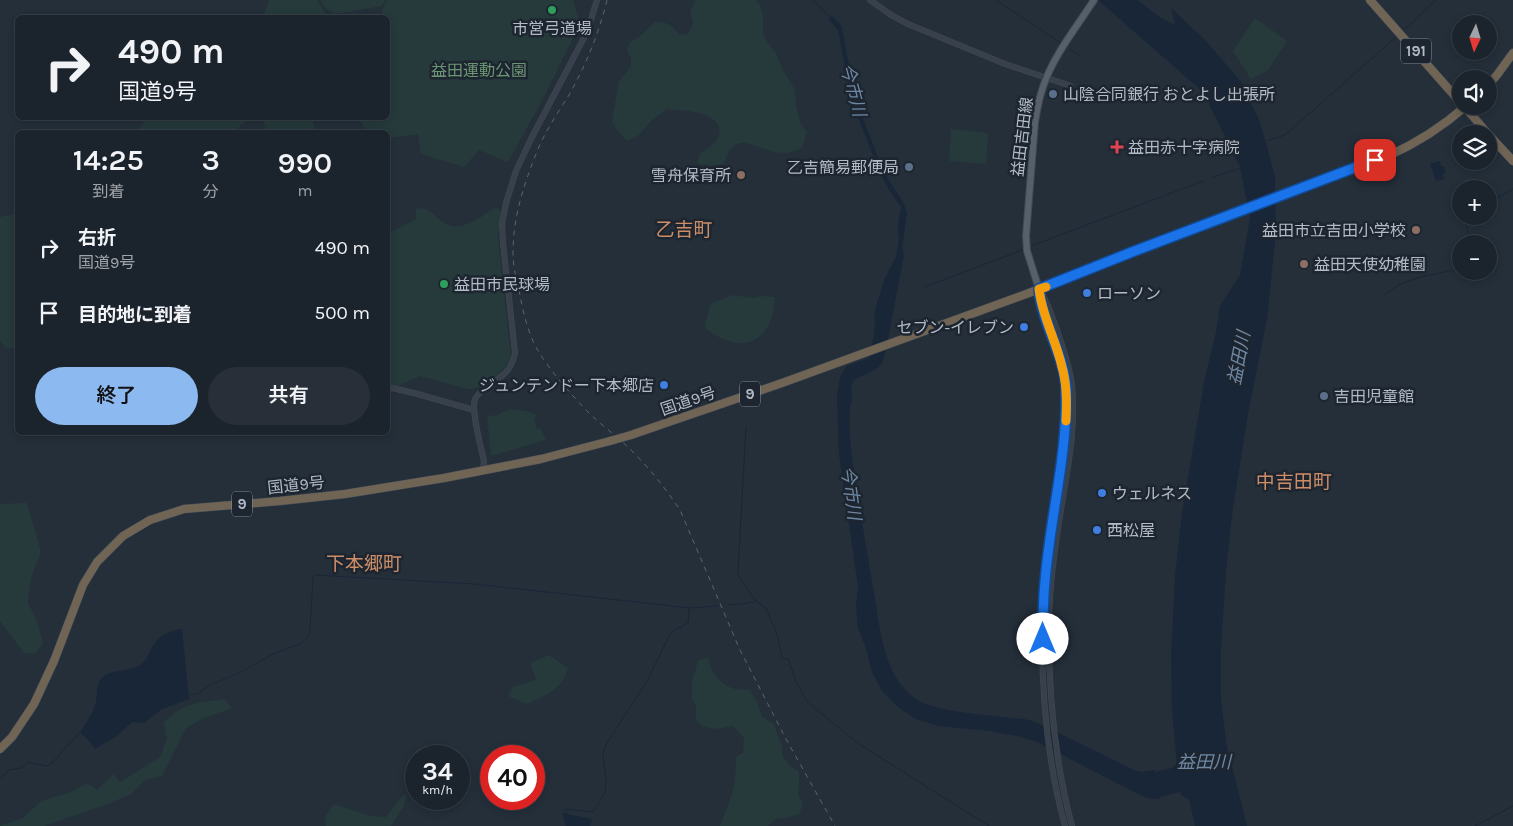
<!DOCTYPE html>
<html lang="ja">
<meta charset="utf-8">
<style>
body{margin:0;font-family:Karla,"Noto Sans JP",sans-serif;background:#282f38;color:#f1f3f6;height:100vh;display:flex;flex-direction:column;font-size:19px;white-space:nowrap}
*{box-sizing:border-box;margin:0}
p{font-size:16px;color:#a0a4a9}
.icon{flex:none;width:28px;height:28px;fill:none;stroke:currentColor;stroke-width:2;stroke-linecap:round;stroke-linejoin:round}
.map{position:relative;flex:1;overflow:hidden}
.panel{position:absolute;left:15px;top:130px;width:375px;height:305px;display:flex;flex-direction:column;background:#1b232c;border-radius:8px;box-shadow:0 2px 8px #0003,0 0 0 1px #394048}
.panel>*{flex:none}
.top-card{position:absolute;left:15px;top:15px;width:375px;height:105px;border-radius:8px;box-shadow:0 2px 8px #0003,0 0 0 1px #394048;background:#1b232c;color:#f1f3f6;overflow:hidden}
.needle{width:32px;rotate:184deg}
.fabs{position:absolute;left:1452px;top:15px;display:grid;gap:10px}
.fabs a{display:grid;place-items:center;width:45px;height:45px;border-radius:50%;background:#1b232c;box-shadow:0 2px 8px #0003,0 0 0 1px #394048;font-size:25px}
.speed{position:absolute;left:405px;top:745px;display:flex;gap:10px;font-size:25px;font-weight:700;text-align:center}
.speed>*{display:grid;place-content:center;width:65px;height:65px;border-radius:50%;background:#1b232c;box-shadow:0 2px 8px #0003,0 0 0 1px #394048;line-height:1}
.speed small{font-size:12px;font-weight:400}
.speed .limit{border:8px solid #d22;background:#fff;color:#111}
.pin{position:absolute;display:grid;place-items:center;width:42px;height:42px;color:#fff;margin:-21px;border-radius:10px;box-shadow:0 2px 8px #0006}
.me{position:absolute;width:55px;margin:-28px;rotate:0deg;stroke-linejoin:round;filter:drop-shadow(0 0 4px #0008)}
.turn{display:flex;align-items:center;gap:18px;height:105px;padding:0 20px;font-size:22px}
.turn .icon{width:65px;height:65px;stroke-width:2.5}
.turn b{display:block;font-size:35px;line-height:42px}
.eta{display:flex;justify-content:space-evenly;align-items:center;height:85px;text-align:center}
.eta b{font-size:30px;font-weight:600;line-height:35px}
.button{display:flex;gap:10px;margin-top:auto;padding:10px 20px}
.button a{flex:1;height:58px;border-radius:30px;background:#8db9f1;color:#111;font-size:20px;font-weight:600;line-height:58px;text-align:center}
.button a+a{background:#282f38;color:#f1f3f6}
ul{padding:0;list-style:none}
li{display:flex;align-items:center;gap:15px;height:65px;padding:0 20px}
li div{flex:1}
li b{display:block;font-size:19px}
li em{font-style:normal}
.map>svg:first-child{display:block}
.green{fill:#263a3b}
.water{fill:#182637}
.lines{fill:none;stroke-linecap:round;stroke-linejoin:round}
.stream{stroke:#182637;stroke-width:1}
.minor-casing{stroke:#414a54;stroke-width:6}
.major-casing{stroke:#414a54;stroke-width:8}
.highway-casing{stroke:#434b56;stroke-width:9}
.minor{stroke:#38414b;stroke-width:5}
.major{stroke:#56606b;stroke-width:6}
.highway{stroke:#706455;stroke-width:8}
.rail{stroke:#5a6571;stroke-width:1;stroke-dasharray:5 5;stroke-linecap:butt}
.highway-bridge-casing{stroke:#434b56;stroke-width:9;stroke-linecap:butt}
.highway-bridge{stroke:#706455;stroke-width:8}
.route-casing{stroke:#114b97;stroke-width:12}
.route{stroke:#1a73e8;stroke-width:9}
.slow{stroke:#f59e0b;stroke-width:9}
.leisure-dot{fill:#2e9e5b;stroke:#1d2630;stroke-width:2}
.service-dot{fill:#5c6f8a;stroke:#1d2630;stroke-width:2}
.health-dot{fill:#e0444e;stroke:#1d2630;stroke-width:2}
.education-dot{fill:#8d6e63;stroke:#1d2630;stroke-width:2}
.shop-dot{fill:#3f7fe0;stroke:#1d2630;stroke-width:2}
.labels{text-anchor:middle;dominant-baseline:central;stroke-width:5;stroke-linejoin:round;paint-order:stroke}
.shield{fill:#1d2630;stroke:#868e99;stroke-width:1}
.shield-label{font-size:15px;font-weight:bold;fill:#b3bbc6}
.poi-label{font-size:16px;fill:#b3bbc6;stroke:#1d2630;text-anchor:start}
.park-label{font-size:16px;fill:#6c9673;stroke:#1d2630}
.street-label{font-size:16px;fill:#b3bbc6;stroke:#1d2630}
.water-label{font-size:18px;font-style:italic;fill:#6e87a3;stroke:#1d2630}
.quarter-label{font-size:19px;fill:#cd8e67;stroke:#1d2630}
</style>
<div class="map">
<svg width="1513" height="826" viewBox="0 0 1513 826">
<rect width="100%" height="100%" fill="#242f3a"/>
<path class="green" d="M269 0H317L328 17H263Z
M320 0H385L382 6 335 14 326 9Z
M387 0H573L580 24 543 99 508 162 479 150 464 167 421 154 418 134 388 138V132H368L358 118H388V18L383 17 382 10Z
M696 0H756L761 7 763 17V33L768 43 776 53 783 70 794 88 796 105 800 122 807 132 802 148C796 150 789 154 783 153 757 152 735 125 724 164L710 166 697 163 700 153 709 148 718 139C719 135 720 130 719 127 713 110 682 111 667 109L652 120 639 135 627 141 617 130 612 121 619 81 631 67V58L627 51 630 42 639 37 655 22C669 22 671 25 680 35L688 34 693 23 690 12Z
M1255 18 1287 41 1268 70 1251 79 1233 51Z
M144 118H250L233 132H137L145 120Z
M263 118H312L315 130 304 132H266Z
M951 129 988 133 986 164 949 161Z
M416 208C433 209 431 214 443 222 460 234 481 217 494 208L499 209 501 212 498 236 511 358C505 371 482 390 468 389L420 376 395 387 388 388V234L416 219Z
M17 213H18L17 349 6 348 0 341V217Z
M732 295 752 298 764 296 775 297C774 306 773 316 769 324 768 328 764 331 762 334 746 351 721 341 705 328L706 320 711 304Z
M509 409 525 411 538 415 534 418 536 428 541 429 546 440 491 456 487 415 496 416Z
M27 503 41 552 31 578 28 603 37 621 43 643 35 654 24 653 0 621V504Z
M549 655 568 668C562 690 546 695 527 704L508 696 513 687 536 680 530 663Z
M708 658C712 678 728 693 749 689L757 702 762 717 774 724 782 747V755L789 765 799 772V783L798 795 803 802 800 813 788 818 776 819 768 826H720C730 802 737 784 736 757L743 753 744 738 733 726 717 729 702 726 696 720V707L692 699V683L698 660Z
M224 699 232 708 202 719 186 728 162 776 145 780 131 794 110 803 45 826H0L23 818 41 801 71 792 87 783 97 790 114 774 120 782 160 757 167 739 164 723C183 702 198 703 224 699Z
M407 793 403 807 391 826H326L325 817 334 804 370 816 386 817 400 799Z"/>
<path class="water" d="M1098 0H1137L1161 18 1175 25 1171 8 1206 41 1241 82 1260 122 1275 176 1276 232 1267 319 1248 414 1233 508 1226 571 1221 650V700L1227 747 1247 826H1195L1189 799 1182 796 1180 792 1160 797V799L1146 798 1037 742 1017 736 989 731 938 726 916 719 899 708 882 691 872 672 866 648 858 628 856 606 858 587 839 454 838 427 837 397 840 377 847 366 869 358 874 336 875 320 874 317 877 303 885 278 896 257 899 239 898 225 901 207 889 190 879 171 853 104 850 95 838 30 829 20 831 15 839 23 842 28 855 97 883 171 903 202 907 213 902 249 903 250 904 256 884 359C876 377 857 372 852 384 851 388 852 394 852 399 851 403 850 406 850 410 848 441 854 471 859 501 863 529 868 558 873 587 878 614 880 642 891 668 895 678 905 691 914 698 933 713 1003 716 1029 720L1040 724 1134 770 1142 772 1154 770 1155 772 1172 768 1177 764 1172 712 1171 656 1175 576 1182 513 1204 382 1216 332 1220 306 1240 275 1250 218 1240 167 1203 92Z
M1440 161 1441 166H1444L1446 172 1443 174 1445 179 1436 181 1430 164Z
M182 629 189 699 162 709 144 723 133 722 130 724 118 735 95 749 89 741 80 732C86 724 92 715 95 705 98 698 95 685 101 679 110 668 128 673 140 665 147 660 149 653 153 646 158 636 171 630 182 629Z
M562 813 592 819 590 826H566Z"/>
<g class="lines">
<path class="stream" d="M813 0 830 17
M996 0 1061 43
M1405 29 1436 0
M1070 49 1079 55
M1266 141 1285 135 1395 38
M1211 178 1241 168
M1489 202 1513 189
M1464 216 1471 244
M1031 246 1203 181
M925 287 1022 250
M1385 295C1404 277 1436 274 1461 269
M746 427 738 572 739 577 756 601 766 608 777 634 782 658 788 659 796 681 807 702 859 744 989 826
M728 605 748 603 756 601
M190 694H197L210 685 239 673 275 653 300 644 308 637 310 631 313 577 315 575 474 584 690 608 718 606
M0 779 9 770 22 768 27 762 47 766 51 764 80 732
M566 814V809L593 812 605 793 606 778 603 755 605 746 647 681 670 634 673 631 688 623 689 608
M1475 826 1513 806"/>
<g class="minor-casing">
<path id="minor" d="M870 0 891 15 908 24 1005 64 1071 86
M1039 289C1048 302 1052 316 1057 330 1063 348 1070 367 1072 385 1076 424 1069 461 1063 498 1056 538 1050 579 1049 619 1048 689 1054 758 1072 826
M1039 291 1040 301C1049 328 1063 356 1065 385 1072 450 1050 517 1045 581 1038 659 1044 750 1065 826
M388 389 392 388 414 393 474 410
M483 470 484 461C481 447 471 412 475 399 477 394 482 391 486 388 501 376 511 373 515 353L503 243 502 224 506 203 516 171 531 139 587 32 597 0"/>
</g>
<g class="major-casing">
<path id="major" d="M1039 289 1027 251 1026 236 1035 122C1037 110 1039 98 1043 87 1053 56 1076 28 1094 0"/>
</g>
<g class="highway-casing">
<path id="highway" d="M1370 0 1461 103
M1489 84 1497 75 1513 53
M1464 106 1488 134
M1489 135 1513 161
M631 435 782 383 1029 293 1132 252 1388 156C1417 143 1442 127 1466 106
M0 749 12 737 34 704 54 661 83 585 97 562 123 536 150 520 184 509 280 501 345 494 444 478 541 459 610 441"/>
</g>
<use href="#minor" class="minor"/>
<use href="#major" class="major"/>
<use href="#highway" class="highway"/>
<path class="rail" d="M607 0C599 33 586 65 569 95 557 114 544 133 536 154 523 187 513 218 513 253 513 268 517 281 520 295 523 312 528 333 537 349 550 371 569 392 587 411 601 425 618 437 632 451 650 469 666 489 680 510L740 650 786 739 835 826"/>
<g class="highway-bridge-casing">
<path id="highway-bridge" d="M610 441 631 435"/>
</g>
<use href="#highway-bridge" class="highway-bridge"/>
</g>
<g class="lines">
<g class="route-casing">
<path id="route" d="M1043 639C1043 620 1043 601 1045 582 1050 517 1068 454 1066 388 1064 354 1042 323 1039 289L1132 252 1375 160"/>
</g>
<use href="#route" class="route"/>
<path class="slow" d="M1046 287 1039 289C1042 316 1056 340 1062 367 1067 384 1067 403 1066 421"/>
</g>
<g class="leisure-dot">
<circle cx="552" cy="10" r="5"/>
<circle cx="444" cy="284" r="5"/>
</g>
<g class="service-dot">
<circle cx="1053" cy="94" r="5"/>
<circle cx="909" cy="167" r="5"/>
<circle cx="1324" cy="396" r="5"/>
</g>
<path class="health-dot" d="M1114.5 139.5h5v5h5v5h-5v5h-5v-5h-5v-5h5z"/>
<g class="education-dot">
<circle cx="741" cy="175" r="5"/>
<circle cx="1416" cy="230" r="5"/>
<circle cx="1304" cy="264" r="5"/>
</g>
<g class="shop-dot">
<circle cx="1087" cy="293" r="5"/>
<circle cx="1024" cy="327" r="5"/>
<circle cx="664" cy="385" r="5"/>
<circle cx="1102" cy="493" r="5"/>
<circle cx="1097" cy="530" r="5"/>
</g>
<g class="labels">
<g class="shield">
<rect x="1401" y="38.5" width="30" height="25" rx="4"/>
<rect x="740" y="381.5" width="20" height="25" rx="4"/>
<rect x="232" y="491.5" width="20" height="25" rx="4"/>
</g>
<g class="shield-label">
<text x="1416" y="51">191</text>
<text x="750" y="394">9</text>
<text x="242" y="504">9</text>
</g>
<g class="poi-label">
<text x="552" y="28" text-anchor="middle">市営弓道場</text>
<text x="1063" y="94">山陰合同銀行 おとよし出張所</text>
<text x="1128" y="147">益田赤十字病院</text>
<text x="899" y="167" text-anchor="end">乙吉簡易郵便局</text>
<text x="731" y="175" text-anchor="end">雪舟保育所</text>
<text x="1406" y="230" text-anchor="end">益田市立吉田小学校</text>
<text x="1314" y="264">益田天使幼稚園</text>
<text x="454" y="284">益田市民球場</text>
<text x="1097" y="293">ローソン</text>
<text x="1014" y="327" text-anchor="end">セブン-イレブン</text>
<text x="654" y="385" text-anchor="end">ジュンテンドー下本郷店</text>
<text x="1334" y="396">吉田児童館</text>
<text x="1112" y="493">ウェルネス</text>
<text x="1107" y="530">西松屋</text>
</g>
<g class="park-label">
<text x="479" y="70">益田運動公園</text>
</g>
<g class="street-label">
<text transform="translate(1022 137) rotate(-83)">益田吉田線</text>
<text transform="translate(688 401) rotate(-19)">国道9号</text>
<text transform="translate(296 485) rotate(-6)">国道9号</text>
</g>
<g class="water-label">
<text transform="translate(853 90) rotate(75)">今市川</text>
<text transform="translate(1239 358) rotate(-79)">益田川</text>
<text transform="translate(851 493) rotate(82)">今市川</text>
<text x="1204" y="762">益田川</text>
</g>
<g class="quarter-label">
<text x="684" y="230">乙吉町</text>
<text x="1294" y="482">中吉田町</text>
<text x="364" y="564">下本郷町</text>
</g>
</g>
</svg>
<div class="fabs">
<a><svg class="needle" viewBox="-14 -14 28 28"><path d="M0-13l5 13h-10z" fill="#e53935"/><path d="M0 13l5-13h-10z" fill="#a0a4a9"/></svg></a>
<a><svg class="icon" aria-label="sound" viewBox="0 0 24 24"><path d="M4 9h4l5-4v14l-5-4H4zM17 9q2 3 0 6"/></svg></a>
<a><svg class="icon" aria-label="layers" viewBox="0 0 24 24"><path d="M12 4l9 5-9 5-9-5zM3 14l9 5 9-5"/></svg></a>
<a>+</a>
<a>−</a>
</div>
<div class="speed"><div>34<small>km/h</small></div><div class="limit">40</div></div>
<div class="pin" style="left:1375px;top:160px;background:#d93025"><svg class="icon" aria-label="arrive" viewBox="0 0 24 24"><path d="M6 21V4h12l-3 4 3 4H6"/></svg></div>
<svg class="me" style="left:1043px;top:639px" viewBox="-20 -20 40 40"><circle r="19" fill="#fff"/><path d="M0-13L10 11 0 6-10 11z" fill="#1a73e8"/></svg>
<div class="top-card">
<div class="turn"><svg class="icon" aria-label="right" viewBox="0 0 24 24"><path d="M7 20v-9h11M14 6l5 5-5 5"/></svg><div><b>490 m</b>国道9号</div></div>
</div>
<section class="panel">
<div class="eta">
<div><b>14:25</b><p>到着</p></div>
<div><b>3</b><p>分</p></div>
<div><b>990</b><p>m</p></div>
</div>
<ul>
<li><svg class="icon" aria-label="right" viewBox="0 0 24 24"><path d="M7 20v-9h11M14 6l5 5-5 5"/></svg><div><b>右折</b><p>国道9号</p></div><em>490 m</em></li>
<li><svg class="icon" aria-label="arrive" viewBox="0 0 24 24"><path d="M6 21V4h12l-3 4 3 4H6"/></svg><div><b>目的地に到着</b></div><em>500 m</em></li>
</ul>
<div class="button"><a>終了</a><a>共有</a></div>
</section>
</div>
